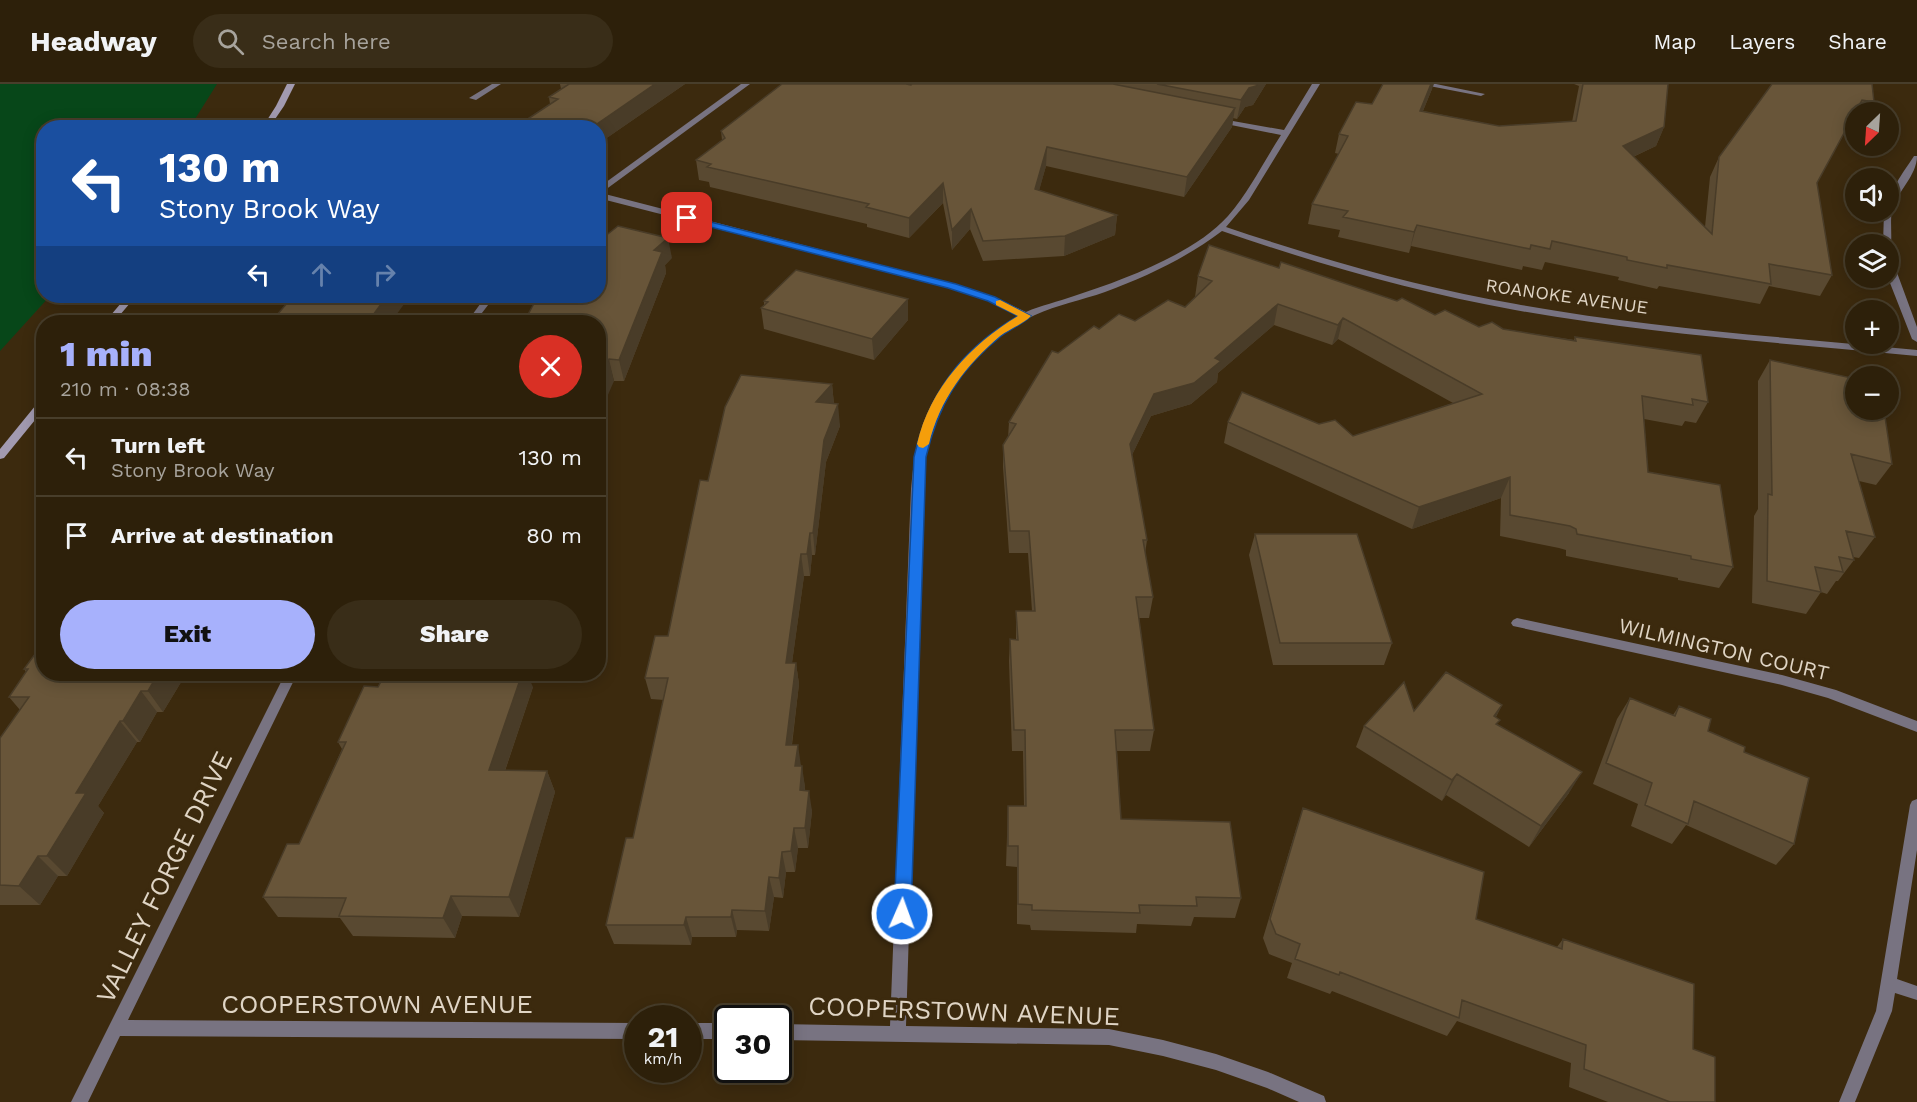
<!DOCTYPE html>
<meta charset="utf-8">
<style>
body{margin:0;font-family:"Work Sans",sans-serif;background:#392d18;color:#f1f3f6;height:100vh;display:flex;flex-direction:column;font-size:22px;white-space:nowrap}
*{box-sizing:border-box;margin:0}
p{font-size:20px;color:#a7a39c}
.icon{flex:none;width:33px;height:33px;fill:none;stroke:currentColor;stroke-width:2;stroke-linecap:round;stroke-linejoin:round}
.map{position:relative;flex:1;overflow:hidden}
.drawer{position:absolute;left:36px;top:231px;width:570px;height:366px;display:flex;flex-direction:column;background:#2d200a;border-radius:24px;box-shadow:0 3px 15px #0003,0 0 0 2px #483e2b}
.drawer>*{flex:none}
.guide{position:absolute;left:36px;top:36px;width:570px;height:183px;border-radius:24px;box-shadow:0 3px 15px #0003,0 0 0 2px #483e2b;background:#1a4fa0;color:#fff;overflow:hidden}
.needle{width:39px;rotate:205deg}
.fabs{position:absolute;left:1845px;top:18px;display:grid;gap:12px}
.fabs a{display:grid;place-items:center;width:54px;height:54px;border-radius:50%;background:#2d200a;box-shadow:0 3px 15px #0003,0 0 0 2px #483e2b;font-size:30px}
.speed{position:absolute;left:624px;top:921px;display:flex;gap:12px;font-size:30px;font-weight:700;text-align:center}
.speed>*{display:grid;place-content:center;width:78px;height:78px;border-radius:50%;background:#2d200a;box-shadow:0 3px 15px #0003,0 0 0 2px #483e2b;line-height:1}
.speed small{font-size:15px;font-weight:400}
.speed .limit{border:3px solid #111;border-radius:9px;background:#fff;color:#111}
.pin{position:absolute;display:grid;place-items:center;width:51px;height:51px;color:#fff;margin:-26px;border-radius:12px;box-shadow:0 3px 9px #0006}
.me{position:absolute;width:66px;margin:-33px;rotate:2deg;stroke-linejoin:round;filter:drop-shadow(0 0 4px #0008)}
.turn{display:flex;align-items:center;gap:21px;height:126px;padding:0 24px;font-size:27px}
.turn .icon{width:78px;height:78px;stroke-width:2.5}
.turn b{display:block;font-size:42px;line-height:51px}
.lanes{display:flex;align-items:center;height:57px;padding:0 24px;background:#0003;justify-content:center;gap:30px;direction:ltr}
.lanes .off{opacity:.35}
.round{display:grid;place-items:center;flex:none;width:63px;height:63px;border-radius:32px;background:#392d18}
.headline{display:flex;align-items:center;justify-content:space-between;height:102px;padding:0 24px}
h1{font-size:36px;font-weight:800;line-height:45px;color:#a7b1fc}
.action{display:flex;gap:12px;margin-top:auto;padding:12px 24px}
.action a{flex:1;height:69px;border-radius:36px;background:#a7b1fc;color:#111;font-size:24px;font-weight:800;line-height:69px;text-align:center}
.action a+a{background:#392d18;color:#f1f3f6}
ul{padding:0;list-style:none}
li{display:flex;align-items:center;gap:18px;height:78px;padding:0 24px;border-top:2px solid #483e2b}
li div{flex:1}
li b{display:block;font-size:22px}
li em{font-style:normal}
header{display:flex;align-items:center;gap:36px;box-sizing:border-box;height:84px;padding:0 30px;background:#2d200a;border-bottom:2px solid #483e2b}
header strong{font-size:28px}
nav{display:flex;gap:33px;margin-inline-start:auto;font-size:21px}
.search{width:420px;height:54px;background:#392d18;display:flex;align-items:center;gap:15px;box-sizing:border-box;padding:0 21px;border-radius:33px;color:#a7a39c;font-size:22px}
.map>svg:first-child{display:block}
.green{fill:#074719}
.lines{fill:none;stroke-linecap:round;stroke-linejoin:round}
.street{fill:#787381;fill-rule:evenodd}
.secondary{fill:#a29ab0;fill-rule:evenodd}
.wall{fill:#594931}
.shaded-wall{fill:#493c28}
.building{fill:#685539;stroke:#493c28;stroke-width:1.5}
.route{fill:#1a73e8;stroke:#114b97;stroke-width:1.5}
.slow{fill:#f59e0b}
.labels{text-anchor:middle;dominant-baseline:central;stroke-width:6;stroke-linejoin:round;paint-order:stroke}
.far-street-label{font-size:18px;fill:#e0d5c5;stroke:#3c2a0e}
.street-label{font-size:21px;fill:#e0d5c5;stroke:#3c2a0e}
.near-street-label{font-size:26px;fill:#e0d5c5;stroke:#3c2a0e}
</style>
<header>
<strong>Headway</strong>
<div class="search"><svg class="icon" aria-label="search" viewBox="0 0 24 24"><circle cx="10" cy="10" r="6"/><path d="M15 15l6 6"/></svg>Search here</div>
<nav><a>Map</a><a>Layers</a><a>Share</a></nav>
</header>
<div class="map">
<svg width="1917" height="1018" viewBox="0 0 1917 1018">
<rect width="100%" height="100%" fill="#3c2a0e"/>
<path class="green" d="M0 0H217L190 43 44 44V212H50L0 267Z"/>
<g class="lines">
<path class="street" d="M492 0H501L476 16 469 14Z
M741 0H750L601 109 955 200 994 213 1026 228C1041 221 1058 218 1074 212 1123 196 1194 170 1228 132 1249 108 1264 77 1281 51L1216 38V34L1284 46 1312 0H1320L1249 116 1226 143C1321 175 1417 203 1516 220 1648 244 1783 253 1917 266V272C1783 259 1648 250 1515 226 1415 208 1318 180 1222 147 1186 174 1146 193 1105 208 1082 216 1057 221 1035 231 987 253 944 299 930 351 925 368 924 387 923 405L906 942 1109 945 1163 956 1216 970 1268 988 1324 1012 1326 1018H1299L1267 1004 1216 986 1163 972 1109 961 778 956V940L890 942 911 405C913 387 914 368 920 350 934 299 974 259 1019 232L988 217 949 204 598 114V104Z
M1419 0H1436L1485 10 1481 12Z
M1914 72H1917C1917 92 1897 107 1892 127 1890 137 1892 150 1891 160L1888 162V160H1883L1884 128H1888C1888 107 1903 89 1914 72Z
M1888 172 1892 175 1917 243V258L1912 255 1890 199Z
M486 212H495L475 238H467Z
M1517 534 1782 591 1836 606 1917 637V648L1828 614 1782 601 1513 542 1511 539 1513 536Z
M285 590H297L128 936 638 939V955L120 952 88 1018H71Z
M1917 715V766L1897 895 1917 902V916L1895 909 1892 927 1855 1018H1839L1876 927 1910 721 1912 717Z
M688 939H728V955H688Z"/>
<path class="secondary" d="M287 0H295L284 22 269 44H262L276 22Z
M127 212H136L114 238H105Z
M44 315V325L4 374 0 375V365L40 316Z"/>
</g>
<path class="wall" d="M560 0H685L598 60 550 20 549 13 561 5Z
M912 0H1266L1253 21 1245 23 1237 35 1233 34 1232 43 1184 113 1046 82 1039 106 1117 131 1115 151 1064 172 983 177 970 145 952 166 943 119 909 154 867 143V140L710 103 709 98 699 96 696 76 722 56 721 47 911 1Z
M1574 0H1668L1664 43 1656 62 1633 73 1705 143 1710 93 1719 73 1772 0 1874 18 1869 28H1856V35H1852L1817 99 1832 191 1820 212 1769 202 1760 220 1659 202 1657 205 1618 196 1619 193 1545 178 1542 186 1523 182 1522 186 1411 162 1409 169 1338 153 1340 146 1308 140 1312 120 1339 70 1335 69 1339 50 1372 20 1432 5 1423 27 1499 42 1572 38 1579 2Z
M672 174 665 181 666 189 624 297H614L598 238Z
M1279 184 1435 231 1479 243 1503 245 1574 256 1575 253 1708 318 1696 339 1685 337 1682 342 1644 335 1648 388 1733 483 1719 504 1678 496V494L1566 472V466L1559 464 1500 452 1501 414 1412 445 1224 359 1228 338 1319 340 1353 352 1453 319 1338 255 1332 261 1274 241 1218 289 1217 298 1191 320 1151 332 1132 371 1147 456 1145 470 1153 513 1149 534H1139L1154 646 1150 667H1117L1121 735 1241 814 1235 834 1194 833 1191 842 1137 840 1136 849 1031 846 1030 841 1017 840V783L1006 782 1008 722H1024L1023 667H1012L1009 577 1010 555H1016V527H1032L1028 469H1009L1003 383V361L1008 354 1009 338 1058 269 1099 245 1135 237 1185 223 1195 213 1198 192Z
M764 217 908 236 874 276 764 245 761 224 764 221Z
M1770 276 1892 380 1876 401 1859 397 1875 453 1859 474 1853 473 1854 476 1838 497H1836L1827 510 1821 508 1806 530 1752 519 1754 432 1758 425V297Z
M832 300 834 320 840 342 826 378 815 471H812L810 492H804L792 579H796L799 600 792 661 801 682 805 703V706L812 727 808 764H798L795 788H786L783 814 774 813 769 847 737 846 736 853H692L691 861 614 860 606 841 633 754 664 616 651 615 645 594 668 552Z
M1255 450 1392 559 1384 581H1273L1249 471Z
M44 558V590H186L163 628H157L140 658H137L98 722 104 729 67 792H58L40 821H0V654L20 626 9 613 26 588 24 585Z
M378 603H533L505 687H547L555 708 519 833 462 832 455 854 353 852 340 834 278 833 263 813 299 760 342 665 338 658Z
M1630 614 1673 631 1679 622 1708 647 1744 668 1794 760 1776 781 1686 741 1672 760 1631 742 1638 720 1593 700 1617 635Z
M1502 621 1496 633 1497 640 1569 709 1529 763 1446 711 1442 717 1356 663 1364 642 1414 627Z
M1303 724 1476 835 1557 863 1563 855 1693 965 1715 1018H1608L1569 1003 1571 979 1457 937 1447 952 1332 907 1330 910 1287 894 1292 879 1269 870 1263 854 1296 745Z"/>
<path class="shaded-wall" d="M655 0H685L598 60V44H591Z
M1257 0H1266L1253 21 1245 23 1237 35 1241 16 1249 4Z
M1431 0H1434L1432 5 1415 46 1420 27Z
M1235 24 1232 43 1184 113 1187 93Z
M1664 43 1656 62 1615 81 1623 62Z
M1047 63 1046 82 1034 125 1035 105Z
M943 99V119L909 154V134Z
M971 125 970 145 952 166V146Z
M1117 131 1115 151 1064 172 1065 152Z
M1417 141 1409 169 1414 148Z
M668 154 672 174 665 181 666 189 624 297 619 276 654 166Z
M387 212H410L391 238H368Z
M908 215V236L874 276 872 255Z
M1278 220 1274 241 1218 289 1217 298 1191 320 1151 332 1127 381 1130 360 1154 310 1215 274Z
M1343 234 1338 255 1332 261 1338 241Z
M609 275 614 297 598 334V300Z
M832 300 834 321 816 318Z
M838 320 840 342 826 378 815 471 813 449 824 356Z
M1510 393 1501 414 1412 445 1419 423Z
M810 449 812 471 810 492 807 470Z
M801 470 804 492 789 600 786 579Z
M796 579 799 600 789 682 786 661Z
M158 590H186L163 628 148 607Z
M522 590H527L533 603 498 707 489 686Z
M141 607 157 628 140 658 123 637Z
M1502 621 1491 642 1494 632Z
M120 637 137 658 98 722 104 729 67 792 47 772 76 709Z
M798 661 801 682H795Z
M802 682 805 703 803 727 800 706Z
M547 687 555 708 519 833 509 813Z
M1582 688 1569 709 1529 763 1541 742Z
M1457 690 1446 711 1442 717 1452 696Z
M809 707 812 727 808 764 805 744Z
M794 744 798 764 795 788 791 767Z
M782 768 786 788 783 814 779 794Z
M38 772 58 792 40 821 19 802Z
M769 793 774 813 769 847 765 827Z
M451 812 462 832 455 854 443 834Z
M732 826 737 846 736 853 731 833Z
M686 833 692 853 691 861 684 841Z"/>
<path class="building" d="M569 0H655L591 44H514L558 15 549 13Z
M782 0H906L911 1 912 0H1113L1235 24 1187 93 1047 63 1035 105 1117 131 1065 152 983 157 971 125 952 146 943 99 909 134 866 123 869 120 707 83 711 80 696 76 725 54 721 47Z
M1157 0H1257L1256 2 1249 4 1241 16Z
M1383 0H1431L1420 27 1499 42 1576 37 1583 0H1668L1664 43 1623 62 1712 150 1719 73 1772 0H1872L1874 18 1862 16 1817 99 1832 191 1769 180 1771 200 1667 181V184L1627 176V173L1552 157 1550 165 1531 161 1530 165 1417 141 1414 148 1343 133 1348 127 1312 120 1348 52 1339 50 1356 18 1372 20Z
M618 142 668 154 654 166 662 168 619 276 609 275 598 300V238H524L538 212H598V152L604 153Z
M1209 161 1279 184 1281 178 1397 217 1402 214 1435 231 1445 226 1479 243 1492 238 1503 245 1576 257 1575 253 1701 271 1708 318 1692 315 1693 321 1642 312 1648 388 1720 401 1733 483 1691 475V472L1577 450 1576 445 1570 442 1510 431V393L1419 423 1228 338 1242 308 1319 340 1335 336 1353 352 1482 310 1343 234 1338 241 1278 220 1215 274 1221 277 1194 299 1154 310 1130 360 1147 456H1143L1153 513H1136L1154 646H1115L1121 735 1230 738 1241 814 1196 813 1197 822 1139 821 1140 829 1032 826V821L1018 820V762H1008V722H1026L1025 646H1014L1010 555 1018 556 1016 527H1035L1029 447H1010L1003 361 1016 340 1009 338 1052 267 1058 269 1094 242 1099 245 1119 230 1135 237 1168 216 1185 223 1212 197 1198 192Z
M796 186 908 215 872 255 761 224 768 218 764 217Z
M293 212H387L368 238H271Z
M1770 276 1856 295V326H1884L1892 380 1851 370 1875 453 1846 447 1854 476 1839 473 1843 488 1815 483 1821 508 1767 497 1768 410 1772 411Z
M741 291 832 300 816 318 838 320 824 356 813 449H810L807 470H801L786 579H796L786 661H798L795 682H802L800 706 809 707 805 744H794L791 767 782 768 779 794 769 793 765 827 732 826 731 833H686L684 841H606L626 754H633L668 594H645L655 552H668L700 396 708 397 725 323Z
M1255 450H1357L1392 559H1280Z
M44 558V590H158L148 607H141L123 637H120L76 709H86L47 772H38L19 802 0 801V654L29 613H9L28 585H24Z
M1446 588 1502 621 1494 632 1500 636 1496 640 1582 688 1541 742 1457 690 1452 696 1364 642 1404 598 1414 627Z
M385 590H522L489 686 547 687 509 813 451 812 443 834 339 832 346 814 263 813 287 760H299L346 658H338L364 602 378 603Z
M1630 614 1675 632 1679 622 1711 635 1708 647 1745 663 1744 668 1809 694 1794 760 1694 717 1688 740 1645 721 1652 699 1606 679Z
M1303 724 1484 788 1476 835 1562 865 1563 855 1694 900 1693 965 1715 973V1018H1670L1584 985 1586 961 1462 916 1459 934 1340 888 1339 891 1295 875 1300 860 1276 850 1270 835Z"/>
<path class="route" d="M683 131 956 200 995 213 1031 232C1023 240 1010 245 1001 252 959 286 938 321 926 373L911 830 908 836 902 838 896 836 894 830 914 373C929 308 961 266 1018 232L988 217 948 204 683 136Z"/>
<path class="slow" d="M1000 216 1031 232C1023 240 1010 245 1000 252 966 281 939 316 929 360L923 364 919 363 917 360C930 304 970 261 1018 232L996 221V217Z"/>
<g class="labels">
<g class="far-street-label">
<text transform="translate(1567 212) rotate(8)">ROANOKE AVENUE</text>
</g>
<g class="street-label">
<text transform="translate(1724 565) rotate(13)">WILMINGTON COURT</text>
</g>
<g class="near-street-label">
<text transform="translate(164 793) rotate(-64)">VALLEY FORGE DRIVE</text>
<text x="377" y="920">COOPERSTOWN AVENUE</text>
<text transform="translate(964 927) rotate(2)">COOPERSTOWN AVENUE</text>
</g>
</g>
</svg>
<div class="fabs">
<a><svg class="needle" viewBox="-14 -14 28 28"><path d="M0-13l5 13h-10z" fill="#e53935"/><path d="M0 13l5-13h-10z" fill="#a7a39c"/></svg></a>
<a><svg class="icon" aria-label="sound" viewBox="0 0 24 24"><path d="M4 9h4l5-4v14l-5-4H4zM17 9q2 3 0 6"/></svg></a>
<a><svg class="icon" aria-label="layers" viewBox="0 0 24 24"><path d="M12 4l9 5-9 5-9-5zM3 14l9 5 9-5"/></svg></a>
<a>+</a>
<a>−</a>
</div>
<div class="speed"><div>21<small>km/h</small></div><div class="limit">30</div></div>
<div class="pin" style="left:687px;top:134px;background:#d93025"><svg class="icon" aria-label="arrive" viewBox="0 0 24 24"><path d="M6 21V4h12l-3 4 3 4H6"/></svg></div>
<svg class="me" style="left:902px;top:830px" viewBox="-20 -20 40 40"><circle r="17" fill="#1a73e8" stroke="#fff" stroke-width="3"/><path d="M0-11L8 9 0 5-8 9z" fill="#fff"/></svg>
<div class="guide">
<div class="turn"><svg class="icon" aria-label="left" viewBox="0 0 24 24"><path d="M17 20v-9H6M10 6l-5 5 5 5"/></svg><div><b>130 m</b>Stony Brook Way</div></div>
<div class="lanes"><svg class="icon" aria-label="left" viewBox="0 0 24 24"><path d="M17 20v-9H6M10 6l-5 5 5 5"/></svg><svg class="icon off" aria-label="ahead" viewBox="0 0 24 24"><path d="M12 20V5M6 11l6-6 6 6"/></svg><svg class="icon off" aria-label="right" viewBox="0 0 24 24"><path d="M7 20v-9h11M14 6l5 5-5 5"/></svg></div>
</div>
<section class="drawer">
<div class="headline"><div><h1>1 min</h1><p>210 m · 08:38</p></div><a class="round" style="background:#d93025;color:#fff"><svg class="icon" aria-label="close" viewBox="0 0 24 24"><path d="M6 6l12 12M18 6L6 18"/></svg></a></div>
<ul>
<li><svg class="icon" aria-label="left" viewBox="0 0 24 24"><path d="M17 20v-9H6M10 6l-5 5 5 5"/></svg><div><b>Turn left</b><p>Stony Brook Way</p></div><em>130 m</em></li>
<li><svg class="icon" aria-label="arrive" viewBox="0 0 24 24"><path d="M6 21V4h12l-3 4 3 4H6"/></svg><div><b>Arrive at destination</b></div><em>80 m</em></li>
</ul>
<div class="action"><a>Exit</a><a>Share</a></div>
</section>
</div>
